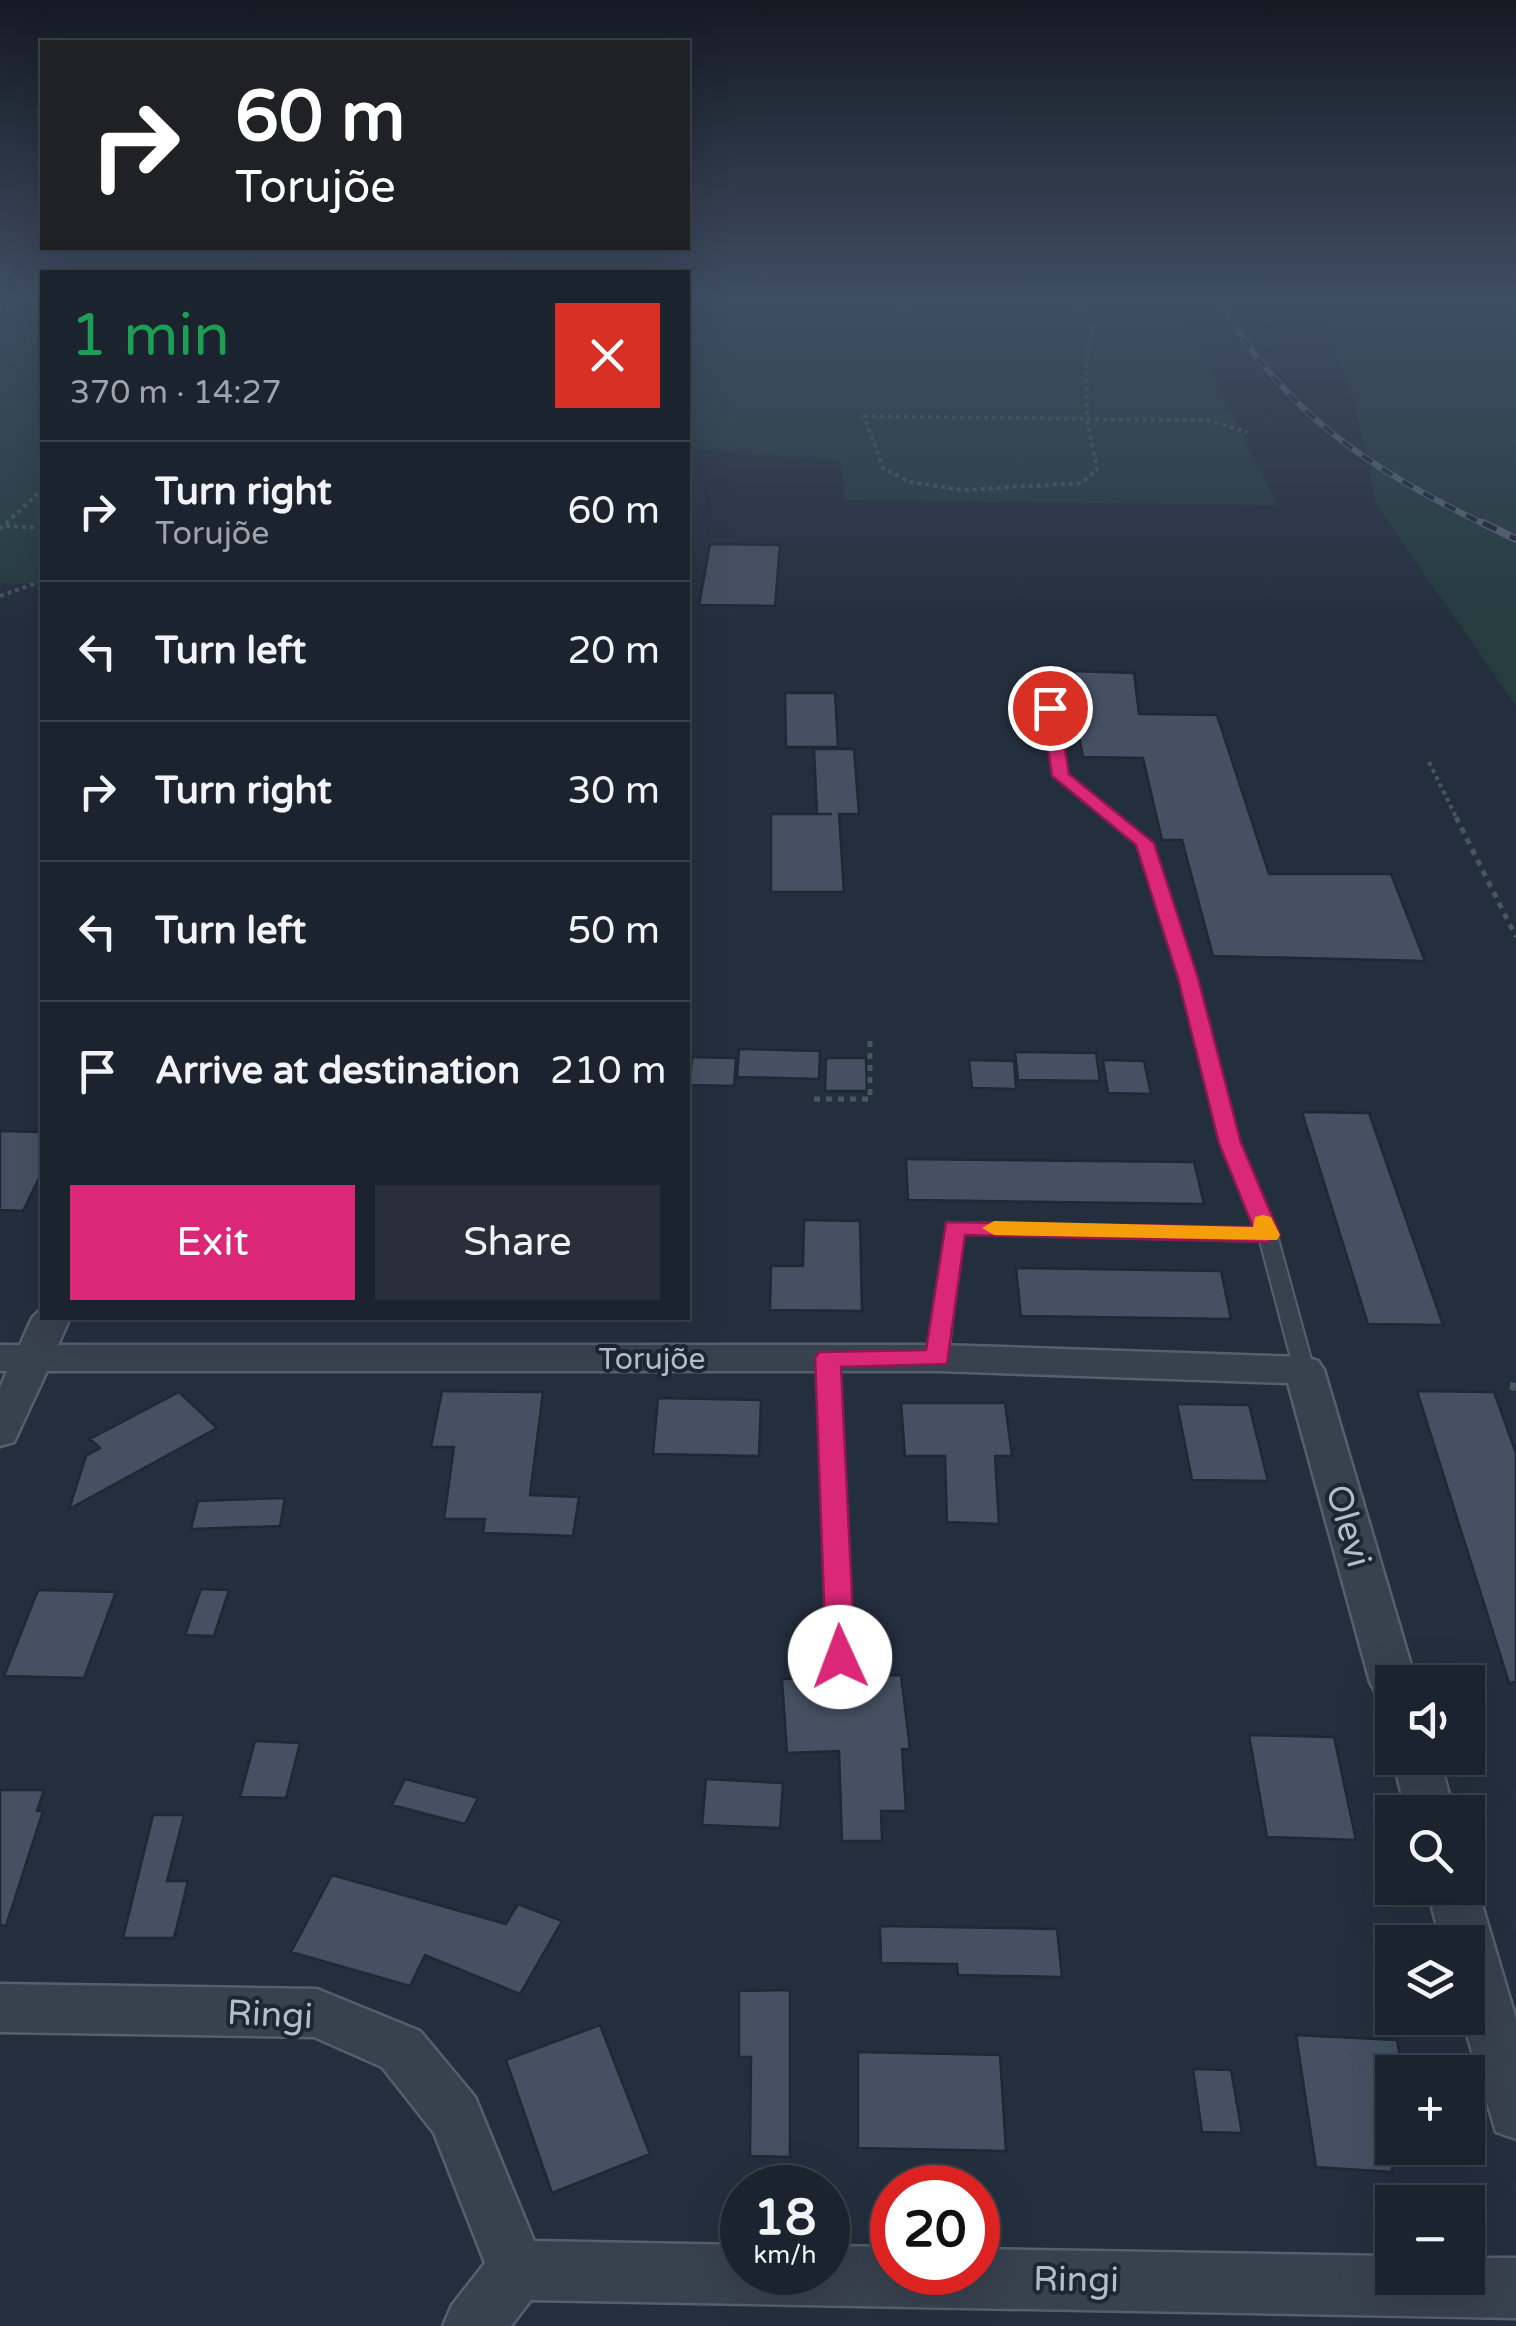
<!DOCTYPE html>
<meta charset="utf-8">
<style>
body{margin:0;font-family:"Varela Round",sans-serif;background:#282f3a;color:#f1f3f6;height:100vh;display:flex;flex-direction:column;font-size:38px;white-space:nowrap}
*{box-sizing:border-box;margin:0}
p{font-size:32px;color:#a0a4aa}
.icon{flex:none;width:55px;height:55px;fill:none;stroke:currentColor;stroke-width:2;stroke-linecap:round;stroke-linejoin:round}
.map{position:relative;flex:1;overflow:hidden}
.side{position:absolute;left:40px;top:270px;width:650px;height:1050px;display:flex;flex-direction:column;background:#1b232e;border-radius:0px;box-shadow:0 10px 40px #0002,0 0 0 2px #39404a}
.side>*{flex:none}
.guide{position:absolute;left:40px;top:40px;width:650px;height:210px;border-radius:0px;box-shadow:0 10px 40px #0002,0 0 0 2px #39404a;background:#202124;color:#fff;overflow:hidden}
.tools{position:absolute;left:1375px;top:1665px;display:grid;gap:20px}
.tools a{display:grid;place-items:center;width:110px;height:110px;border-radius:0px;background:#1b232e;box-shadow:0 10px 40px #0002,0 0 0 2px #39404a;font-size:50px}
.speed{position:absolute;left:720px;top:2165px;display:flex;gap:20px;font-size:50px;font-weight:700;text-align:center}
.speed>*{display:grid;place-content:center;width:130px;height:130px;border-radius:50%;background:#1b232e;box-shadow:0 10px 40px #0002,0 0 0 2px #39404a;line-height:1}
.speed small{font-size:25px;font-weight:400}
.speed .limit{border:15px solid #d22;background:#fff;color:#111}
.pin{position:absolute;display:grid;place-items:center;width:85px;height:85px;color:#fff;margin:-42px;border:5px solid #fff;border-radius:50%;box-shadow:0 2px 10px #0007}
.me{position:absolute;width:110px;margin:-55px;rotate:358deg;stroke-linejoin:round;filter:drop-shadow(0 0 8px #0008)}
.turn{display:flex;align-items:center;gap:35px;height:210px;padding:0 30px;font-size:45px}
.turn .icon{width:130px;height:130px;stroke-width:2.5}
.turn b{display:block;font-size:70px;line-height:85px}
.round{display:grid;place-items:center;flex:none;width:105px;height:105px;border-radius:0px;background:#282f3a}
.overview{display:flex;align-items:center;justify-content:space-between;height:170px;padding:0 30px}
h1{font-size:60px;font-weight:600;line-height:75px;color:#1e9e55}
.primary-button{display:flex;gap:20px;margin-top:auto;padding:20px 30px}
.primary-button a{flex:1;height:115px;border-radius:0px;background:#db2777;color:#fff;font-size:40px;font-weight:600;line-height:115px;text-align:center}
.primary-button a+a{background:#282f3a;color:#f1f3f6}
ul{padding:0;list-style:none}
li{display:flex;align-items:center;gap:30px;height:140px;padding:0 30px;border-top:2px solid #39404a}
li div{flex:1}
li b{display:block;font-size:38px}
li em{font-style:normal}
.map>svg:first-child{display:block}
.green{fill:#263c3f}
.building{fill:#455162;stroke:#1f2835;stroke-width:2.5}
.lines{fill:none;stroke-linecap:round;stroke-linejoin:round}
.service-casing{stroke:#565f6c;stroke-width:4}
.minor-casing{stroke:#565f6c;stroke-width:5}
.path-far2{stroke:#44595c;stroke-width:4;stroke-dasharray:4 4;stroke-linecap:butt}
.path-far1{stroke:#44595c;stroke-width:5;stroke-dasharray:6 6;stroke-linecap:butt}
.path{stroke:#44595c;stroke-width:8;stroke-dasharray:9 9;stroke-linecap:butt}
.service{fill:#38414e;fill-rule:evenodd}
.minor{fill:#38414e;fill-rule:evenodd}
.rail-far1-casing{stroke:#5a6575;stroke-width:6}
.rail-casing{stroke:#5a6575;stroke-width:8}
.rail-far1{stroke:#1d2633;stroke-width:4;stroke-dasharray:12;stroke-linecap:butt}
.rail{stroke:#1d2633;stroke-width:5;stroke-dasharray:15;stroke-linecap:butt}
.route{fill:#db2777;stroke:#8e194d;stroke-width:2.5}
.slow{fill:#f59e0b}
.labels{text-anchor:middle;dominant-baseline:central;stroke-width:8;stroke-linejoin:round;paint-order:stroke}
.street-label{font-size:30px;fill:#b4bcc9;stroke:#1d2633}
.near-street-label{font-size:35px;fill:#b4bcc9;stroke:#1d2633}
</style>
<div class="map">
<svg width="1516" height="2326" viewBox="0 0 1516 2326">
<rect width="100%" height="100%" fill="#242f3e"/>
<path class="green" d="M6 298H42V585L0 583V304Z
M688 298H1175L1277 505 845 500 841 461 688 449Z
M1314 298H1516V706L1376 504 1355 403Z"/>
<path class="building" d="M710 544 780 545 775 606 699 605Z
M1074 671 1134 673 1139 714 1217 715 1269 874H1391L1425 961 1213 956 1182 840H1162L1143 758 1083 757 1071 693 1077 694Z
M785 693H835L838 747H786Z
M814 749H854L859 814H839L844 892H771V814H832H817Z
M739 1049 820 1051 819 1079 737 1077Z
M1015 1052 1096 1053 1100 1081 1018 1080Z
M692 1057 736 1058 734 1086 690 1085Z
M826 1058H866L867 1091H825Z
M969 1060 1014 1061 1016 1089 972 1088Z
M1103 1060 1144 1061 1151 1094 1108 1093Z
M1302 1112 1369 1113 1443 1325 1368 1324Z
M0 1131 42 1132V1172L23 1211 0 1210Z
M906 1159 1194 1162 1204 1204 908 1200Z
M804 1220 860 1221 862 1311 770 1310 771 1266H803Z
M1016 1268 1221 1271 1231 1319 1021 1316Z
M442 1391 543 1392 530 1495 579 1497 573 1536 483 1533 485 1519H444L454 1447H431Z
M1417 1391 1494 1392 1516 1453V1682L1509 1683Z
M179 1392 217 1428 69 1509 86 1456 100 1448 90 1439Z
M658 1398 761 1400 759 1456 653 1454Z
M901 1403H1005L1012 1456H995L999 1524 947 1522 945 1456H905Z
M1177 1404 1249 1405 1268 1481 1192 1480Z
M285 1498 280 1526 191 1529 198 1501Z
M201 1589 229 1590 214 1636 185 1635Z
M38 1590 116 1592 84 1678 4 1676Z
M901 1675 910 1749H902L906 1811H881L882 1841H842L839 1751 787 1753 782 1679Z
M1249 1735 1334 1737 1356 1840 1267 1837Z
M255 1741 300 1743 286 1798 240 1797Z
M405 1779 478 1798 465 1824 392 1805Z
M706 1779 783 1783 780 1828 702 1825Z
M0 1790H44L37 1811H43L6 1926 0 1925Z
M153 1815H184L167 1881H188L174 1938H123Z
M332 1875 506 1924 518 1904 562 1921 520 1994 425 1955 410 1986 291 1952Z
M880 1926 1057 1929 1062 1977 958 1975 957 1964 881 1963Z
M790 1990V2157L750 2156 751 2057H739V1991Z
M600 2025 650 2154 552 2193 506 2060Z
M1296 2035 1397 2040 1403 2072H1392V2172L1316 2167Z
M858 2052 1000 2055 1006 2151 858 2148Z
M1193 2069 1231 2070 1242 2133 1202 2132Z"/>
<g class="lines">
<g class="service-casing">
<path id="service" d="M1050 705 1056 709 1067 775 1152 843 1196 978 1239 1143 1277 1235 1314 1370 1311 1375H1297L1294 1370 1260 1241 962 1233 948 1358 945 1363H931L928 1358 948 1223 1256 1229 1221 1143 1180 978 1139 845 1054 776 1044 709Z
M828 1351 835 1353 838 1358 851 1657 848 1663 840 1666 832 1663 829 1657 818 1358 821 1353Z"/>
</g>
<g class="minor-casing">
<path id="minor" d="M42 1308V1318H70L58 1345H938L1304 1357 1318 1361 1324 1370 1416 1682H1392V1700L1377 1695 1370 1682 1288 1383 938 1371H47L14 1442 0 1446V1388L7 1371H0V1345H20L32 1318Z
M1392 1755 1439 1758 1454 1812H1406Z
M1468 1872 1477 1888 1516 2019V2139L1496 2132 1462 2018H1468V1942H1441L1427 1888H1468Z
M0 1984 317 1989 420 2031 475 2097 534 2241 742 2245V2272H828V2246L892 2247V2272H978V2249L1392 2256V2278H1468V2258H1516V2318L531 2300 511 2326H443L452 2305 485 2263 434 2133 382 2067 314 2037 0 2032Z"/>
</g>
<path class="path-far2" d="M1041 298 1079 302 1093 325 1086 361 1087 419
M886 320 915 298
M864 416 1087 419 1097 470 1081 483 963 490 910 482 883 468Z
M1087 419 1207 420 1247 432
M6 526 42 528
M0 529 42 490
M0 596 42 581
M1429 762 1457 819"/>
<path class="path-far1" d="M1456 817 1516 937
M814 1099H870V1040"/>
<path class="path" d="M1510 1386 1516 1387"/>
<use href="#service" class="service"/>
<use href="#minor" class="minor"/>
<g class="rail-far1-casing">
<path id="rail-far1" d="M1217 298C1285 414 1369 469 1488 526"/>
</g>
<g class="rail-casing">
<path id="rail" d="M1483 523 1516 539"/>
</g>
<use href="#rail-far1" class="rail-far1"/>
<use href="#rail" class="rail"/>
</g>
<linearGradient id="sky" x2="0" y2="1"><stop stop-color="#141a22"/><stop offset="0.48" stop-color="#3f4d63"/><stop offset="1" stop-color="#3f4d63" stop-opacity="0"/></linearGradient>
<rect width="1516" height="623" fill="url(#sky)"/>
<path class="route" d="M1050 704 1058 708 1069 774 1154 843 1198 978 1241 1143 1280 1235 1268 1242 965 1235 947 1364 841 1367 855 1657 851 1665 840 1669 830 1665 826 1657 815 1358 819 1352 926 1350 946 1222 1253 1227 1219 1143 1178 978 1136 845 1052 776 1042 708Z"/>
<path class="slow" d="M1263 1215 1271 1217 1280 1235 1277 1240 994 1235 982 1228 994 1221 1253 1227 1255 1217Z"/>
<g class="labels">
<g class="street-label">
<text x="652" y="1359">Torujõe</text>
</g>
<g class="near-street-label">
<text transform="translate(1348 1526) rotate(74)">Olevi</text>
<text transform="translate(270 2015) rotate(3)">Ringi</text>
<text transform="translate(1076 2280) rotate(1)">Ringi</text>
</g>
</g>
</svg>
<div class="tools">
<a><svg class="icon" aria-label="sound" viewBox="0 0 24 24"><path d="M4 9h4l5-4v14l-5-4H4zM17 9q2 3 0 6"/></svg></a>
<a><svg class="icon" aria-label="search" viewBox="0 0 24 24"><circle cx="10" cy="10" r="6"/><path d="M15 15l6 6"/></svg></a>
<a><svg class="icon" aria-label="layers" viewBox="0 0 24 24"><path d="M12 4l9 5-9 5-9-5zM3 14l9 5 9-5"/></svg></a>
<a>+</a>
<a>−</a>
</div>
<div class="speed"><div>18<small>km/h</small></div><div class="limit">20</div></div>
<div class="pin" style="left:1050px;top:708px;background:#d93025"><svg class="icon" aria-label="arrive" viewBox="0 0 24 24"><path d="M6 21V4h12l-3 4 3 4H6"/></svg></div>
<svg class="me" style="left:840px;top:1657px" viewBox="-20 -20 40 40"><circle r="19" fill="#fff"/><path d="M0-13L10 11 0 6-10 11z" fill="#db2777"/></svg>
<div class="guide">
<div class="turn"><svg class="icon" aria-label="right" viewBox="0 0 24 24"><path d="M7 20v-9h11M14 6l5 5-5 5"/></svg><div><b>60 m</b>Torujõe</div></div>
</div>
<section class="side">
<div class="overview"><div><h1>1 min</h1><p>370 m · 14:27</p></div><a class="round" style="background:#d93025;color:#fff"><svg class="icon" aria-label="close" viewBox="0 0 24 24"><path d="M6 6l12 12M18 6L6 18"/></svg></a></div>
<ul>
<li><svg class="icon" aria-label="right" viewBox="0 0 24 24"><path d="M7 20v-9h11M14 6l5 5-5 5"/></svg><div><b>Turn right</b><p>Torujõe</p></div><em>60 m</em></li>
<li><svg class="icon" aria-label="left" viewBox="0 0 24 24"><path d="M17 20v-9H6M10 6l-5 5 5 5"/></svg><div><b>Turn left</b></div><em>20 m</em></li>
<li><svg class="icon" aria-label="right" viewBox="0 0 24 24"><path d="M7 20v-9h11M14 6l5 5-5 5"/></svg><div><b>Turn right</b></div><em>30 m</em></li>
<li><svg class="icon" aria-label="left" viewBox="0 0 24 24"><path d="M17 20v-9H6M10 6l-5 5 5 5"/></svg><div><b>Turn left</b></div><em>50 m</em></li>
<li><svg class="icon" aria-label="arrive" viewBox="0 0 24 24"><path d="M6 21V4h12l-3 4 3 4H6"/></svg><div><b>Arrive at destination</b></div><em>210 m</em></li>
</ul>
<div class="primary-button"><a>Exit</a><a>Share</a></div>
</section>
</div>
